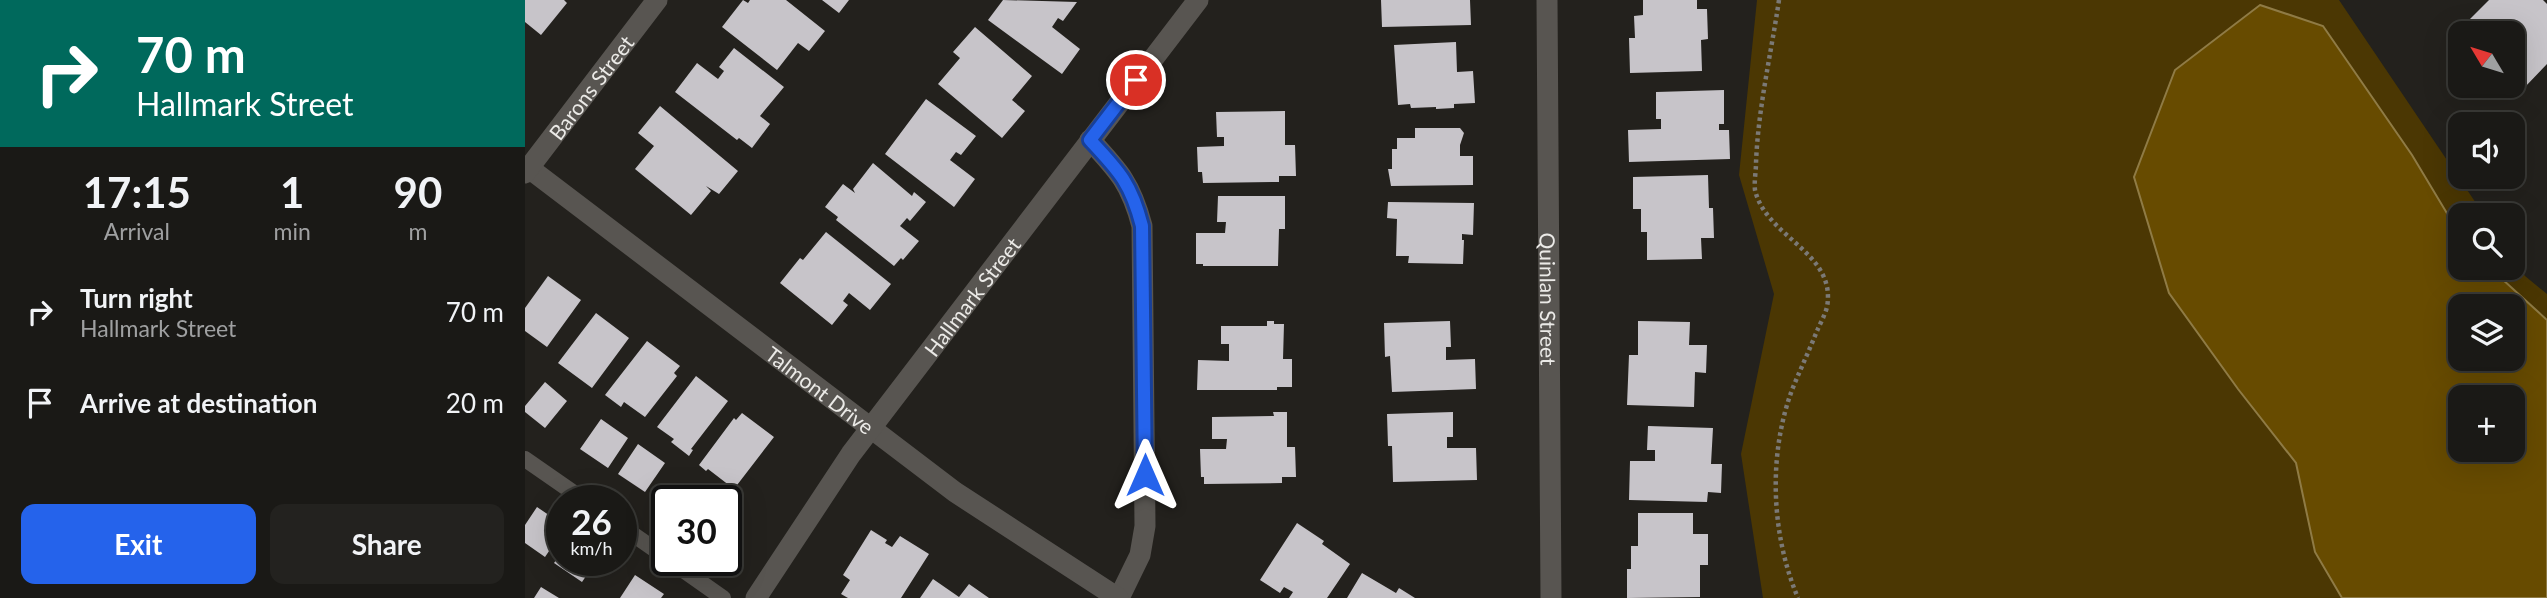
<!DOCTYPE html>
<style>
body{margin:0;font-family:Lato,sans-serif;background:#23221f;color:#f1f3f6;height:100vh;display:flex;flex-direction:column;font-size:26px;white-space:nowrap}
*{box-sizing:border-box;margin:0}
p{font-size:23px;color:#9fa0a1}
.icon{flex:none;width:38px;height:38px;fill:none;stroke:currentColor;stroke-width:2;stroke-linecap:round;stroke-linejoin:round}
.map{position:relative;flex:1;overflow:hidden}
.details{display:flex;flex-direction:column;background:#1a1916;width:525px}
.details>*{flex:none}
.banner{background:#00695c;color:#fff;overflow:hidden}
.needle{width:46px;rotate:308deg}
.buttons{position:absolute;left:1923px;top:21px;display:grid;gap:14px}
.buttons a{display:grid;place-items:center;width:77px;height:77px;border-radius:14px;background:#1a1916;box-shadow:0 7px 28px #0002,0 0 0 2px #383835;font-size:35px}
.speed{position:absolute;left:21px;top:485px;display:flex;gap:14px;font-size:35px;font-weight:700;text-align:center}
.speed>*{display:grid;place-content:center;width:91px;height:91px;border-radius:50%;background:#1a1916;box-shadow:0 7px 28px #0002,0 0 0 2px #383835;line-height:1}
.speed small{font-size:18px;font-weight:400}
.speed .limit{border:4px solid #111;border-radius:10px;background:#fff;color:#111}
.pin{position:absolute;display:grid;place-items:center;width:60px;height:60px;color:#fff;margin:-30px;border:4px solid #fff;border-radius:50%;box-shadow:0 2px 7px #0007}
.me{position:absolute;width:77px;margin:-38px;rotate:0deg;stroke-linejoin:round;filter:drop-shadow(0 0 5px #0008)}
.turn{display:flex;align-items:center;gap:24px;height:147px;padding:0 21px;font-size:32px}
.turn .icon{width:91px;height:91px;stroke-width:2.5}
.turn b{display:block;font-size:49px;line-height:60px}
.eta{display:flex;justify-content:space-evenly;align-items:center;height:119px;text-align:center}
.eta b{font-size:42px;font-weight:700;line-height:49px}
.action{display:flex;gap:14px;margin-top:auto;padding:14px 21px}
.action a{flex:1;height:80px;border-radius:14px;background:#2563eb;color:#fff;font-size:28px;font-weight:700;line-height:80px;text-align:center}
.action a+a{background:#23221f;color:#f1f3f6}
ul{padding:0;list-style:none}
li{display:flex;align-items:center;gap:21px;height:91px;padding:0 21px}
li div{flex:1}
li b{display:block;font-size:26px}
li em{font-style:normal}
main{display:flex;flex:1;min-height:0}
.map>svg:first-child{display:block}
.green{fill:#4b3703;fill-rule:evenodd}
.water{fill:#674b00;stroke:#8f7b45;stroke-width:2;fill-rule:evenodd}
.building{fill:#c7c4c9}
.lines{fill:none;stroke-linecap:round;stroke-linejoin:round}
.path{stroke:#7b7976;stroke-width:4.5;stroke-dasharray:3.5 3.5;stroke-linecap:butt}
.lane{stroke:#585551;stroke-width:16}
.street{stroke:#585551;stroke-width:21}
.route-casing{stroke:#184099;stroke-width:18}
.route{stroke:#2563eb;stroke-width:12}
.labels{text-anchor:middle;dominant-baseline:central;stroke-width:7;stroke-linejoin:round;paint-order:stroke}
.street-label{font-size:21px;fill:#ebeae7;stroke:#23211d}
</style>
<main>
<section class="details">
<div class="banner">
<div class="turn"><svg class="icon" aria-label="right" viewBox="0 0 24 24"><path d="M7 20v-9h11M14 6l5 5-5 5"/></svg><div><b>70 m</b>Hallmark Street</div></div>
</div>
<div class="eta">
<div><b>17:15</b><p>Arrival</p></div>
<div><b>1</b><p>min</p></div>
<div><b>90</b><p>m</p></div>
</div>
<ul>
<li><svg class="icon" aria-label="right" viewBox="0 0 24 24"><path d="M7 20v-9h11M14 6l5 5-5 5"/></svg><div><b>Turn right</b><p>Hallmark Street</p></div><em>70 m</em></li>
<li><svg class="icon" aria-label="arrive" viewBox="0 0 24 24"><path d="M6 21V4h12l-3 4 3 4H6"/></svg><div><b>Arrive at destination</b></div><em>20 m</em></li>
</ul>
<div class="action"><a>Exit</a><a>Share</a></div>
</section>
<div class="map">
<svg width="2022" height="598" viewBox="0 0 2022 598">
<rect width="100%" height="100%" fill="#23211d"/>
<path class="green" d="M1232 0H1814L1959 215H1936V268H1988V258L2000 276 2022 294V598H1238L1216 454 1249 294 1214 175ZM1936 306H1988V359H1936ZM1936 397H1988V450H1936Z"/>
<path class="water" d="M1735 5 1798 26 1887 155 1935 235 1936 268H1965L2022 320V598H1817L1790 552 1771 463 1713 389 1644 293 1609 177 1650 70ZM1936 306H1988V359H1936ZM1936 397H1988V450H1936Z"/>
<path class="building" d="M0 0H39L42 3 16 35 0 22Z
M218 0 223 3 225 0H261L300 31 284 51 273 43 252 70 197 27Z
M297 0H324L314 13Z
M478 0 552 2 538 21 533 18 527 27 555 49 537 74 463 20Z
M856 0H945L946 25 857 27Z
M1118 0H1172V9H1182L1183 39 1176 40 1177 71 1105 73 1104 38H1110L1109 16 1118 15Z
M1964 0H2018L2022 4V64L1999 88 1988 78V33H1950L1940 24Z
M450 27 507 76 487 100 500 111 477 138 413 84 435 58 428 52Z
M931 42 932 72 948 71 950 103 929 104V108L911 109V107L886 108 885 104 873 105 869 45Z
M209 48 259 87 235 116 245 124 227 148 214 138 212 140 150 92 172 63 193 79 199 71 194 67Z
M1199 90V124H1194V130H1204L1205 159 1104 162 1103 130 1136 129V119H1131V92Z
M401 99 451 136 436 155 431 152 425 160 450 179 429 207 360 154Z
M135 106 213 171 194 194 181 186 186 191 166 215 110 169 129 146 113 133Z
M760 111V145H770L771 176H754V182L678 183 677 172H673L672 147 699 146V137H692L691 112Z
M890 128H935L939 133 935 145V156H948V185L866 186 863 169H867V149H872V138H890Z
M348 163 387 196 389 192 401 202 385 221 382 218 375 226 394 241 378 260 376 258 369 266 311 220 313 217 300 207 318 184 330 193 328 189Z
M1183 175 1184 208H1188L1189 238H1176L1177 259 1122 260V232H1116V209H1108V177Z
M693 196H760V229H754L753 266H678V264H671V233H700L701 222H692Z
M863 202 949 203 948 235 937 234V240H939L938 264 883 263 884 256H871L872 219 862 218Z
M301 232 366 284 345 310 324 293 318 301 323 305 307 325 255 283 275 258 278 260Z
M23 276 56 300 22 347 0 331V308Z
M71 313 104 338 67 388 33 363Z
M742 321H749V324H759L758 359H767V387H752V390H672L673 360 704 361V344H696V326H742Z
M925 321 926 347H921V360L950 359 951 389 867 392 865 356 860 357 859 323Z
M1113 321 1165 322 1164 345H1182L1181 373 1170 372 1169 407 1102 405 1104 355H1113Z
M122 341 155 366 149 373 152 376 120 417 99 402 96 407 80 395Z
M171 376 203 401 166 449 168 450 164 456 146 442 149 439 132 427Z
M20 382 42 401 20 428 0 412V406Z
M748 412H762V447H770L771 477H757V483L679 484V477H676L675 449H701L702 439H687V417L749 416Z
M928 412V437H922V448H951L952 480 868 482 867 446H863L862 414Z
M217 413 249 437 209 489 183 469 181 471 174 465 209 418 211 420Z
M76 419 103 438 83 468 55 449Z
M1123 426 1188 428 1186 464H1197L1196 493 1183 492 1182 502 1104 500 1105 461H1130V450H1122Z
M113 444 140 463 120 492 93 474Z
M173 487 191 500H164Z
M12 507 37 524V532L20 557 0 543V525Z
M1113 513H1168V534H1183V565H1175V597L1102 598V569H1106V546H1113Z
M772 523 799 541 797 544 825 564 802 598H764L768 592 759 587 755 593 735 580Z
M346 530 362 540 360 543 367 547 375 536 404 554 376 598H323L316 594 325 580 318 575Z
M37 551V560H72L57 582 29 563Z
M837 573 871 593 874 588 890 598H822Z
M110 575 139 594 136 598H95Z
M408 579 434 597 444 584 464 598H395Z
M16 587 34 598H9Z"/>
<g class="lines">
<path class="path" d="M1254 0C1246 54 1233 109 1231 163 1231 171 1229 182 1230 190 1241 238 1312 252 1302 307 1300 315 1295 324 1292 331 1284 351 1275 370 1267 390 1243 455 1246 534 1273 598"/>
<path class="lane" d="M0 459 59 500
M96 526 142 558
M144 560 198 598"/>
<g class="street">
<path id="s1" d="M1022 0 1026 598"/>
<path d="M565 140C594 171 606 184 617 226L620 526 615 555 594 598"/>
<path id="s2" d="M4 168 430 492 593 598"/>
<path id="s3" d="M0 173 132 0"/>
<path id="s4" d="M231 598 326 454 673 0"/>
</g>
</g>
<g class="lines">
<g class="route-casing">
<path id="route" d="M611 80 565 140C594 171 606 183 617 226L620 475"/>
</g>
<use href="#route" class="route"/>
</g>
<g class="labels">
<g class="street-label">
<text stroke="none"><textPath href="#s3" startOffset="108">Barons Street</textPath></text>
<text stroke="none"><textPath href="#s4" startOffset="371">Hallmark Street</textPath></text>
<text stroke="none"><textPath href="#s1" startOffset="299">Quinlan Street</textPath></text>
<text stroke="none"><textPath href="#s2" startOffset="366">Talmont Drive</textPath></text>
</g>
</g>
</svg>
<div class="buttons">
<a><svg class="needle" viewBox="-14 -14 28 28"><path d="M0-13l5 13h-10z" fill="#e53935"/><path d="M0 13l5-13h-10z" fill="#9fa0a1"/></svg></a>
<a><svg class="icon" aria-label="sound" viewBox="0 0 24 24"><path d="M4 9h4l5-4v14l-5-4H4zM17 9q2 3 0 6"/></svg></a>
<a><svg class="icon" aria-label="search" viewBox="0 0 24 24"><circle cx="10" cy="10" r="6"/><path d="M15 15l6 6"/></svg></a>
<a><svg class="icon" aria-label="layers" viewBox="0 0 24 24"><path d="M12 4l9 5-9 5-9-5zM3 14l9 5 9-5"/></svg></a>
<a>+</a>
</div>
<div class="speed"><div>26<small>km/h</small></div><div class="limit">30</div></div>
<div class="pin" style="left:611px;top:80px;background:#d93025"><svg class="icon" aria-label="arrive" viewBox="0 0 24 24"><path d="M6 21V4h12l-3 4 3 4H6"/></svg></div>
<svg class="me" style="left:620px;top:475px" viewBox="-20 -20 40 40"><path d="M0-17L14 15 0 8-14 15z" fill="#2563eb" stroke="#fff" stroke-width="4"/></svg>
</div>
</main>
